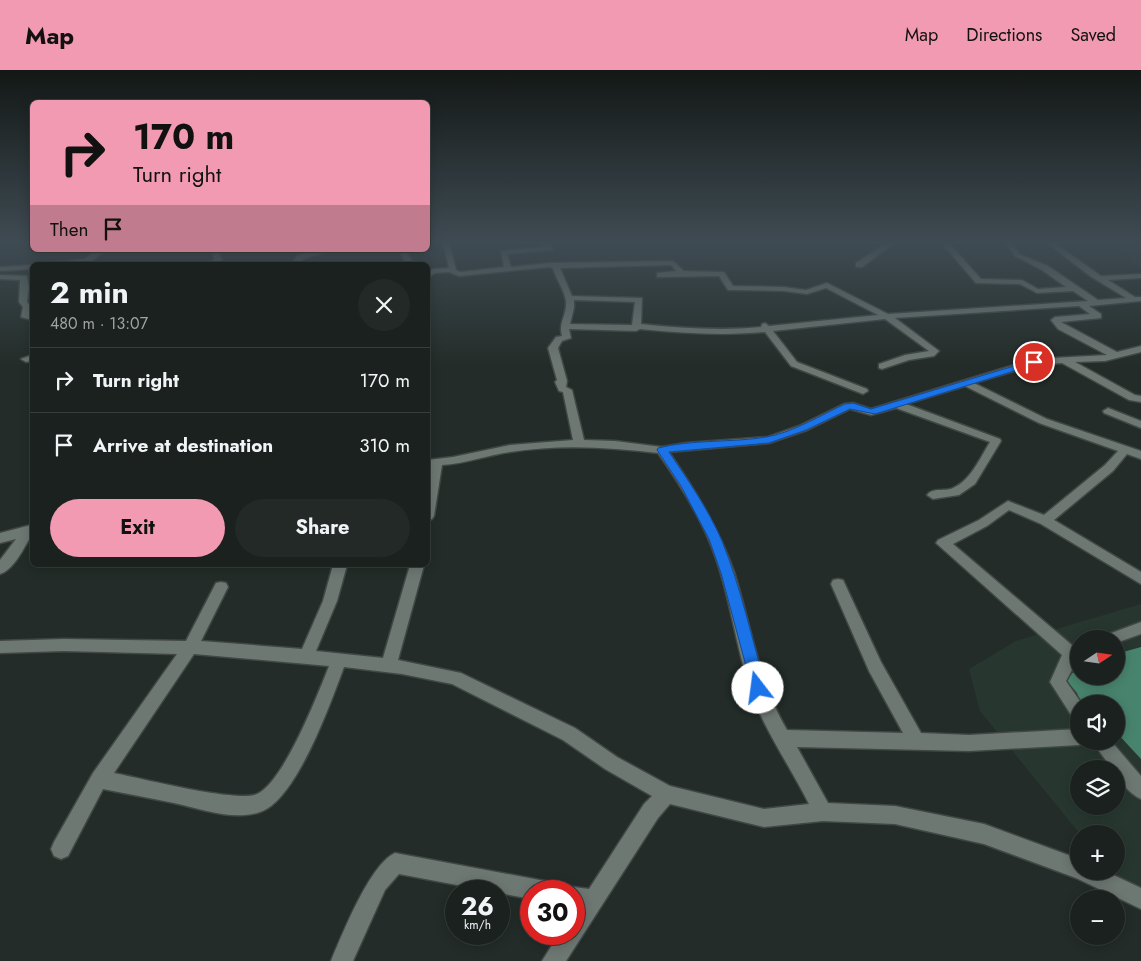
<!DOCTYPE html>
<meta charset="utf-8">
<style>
body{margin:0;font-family:Jost,sans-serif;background:#232927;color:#f1f3f6;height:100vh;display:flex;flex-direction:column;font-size:19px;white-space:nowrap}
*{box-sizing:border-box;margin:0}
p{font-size:16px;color:#9fa3a4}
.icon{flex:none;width:28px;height:28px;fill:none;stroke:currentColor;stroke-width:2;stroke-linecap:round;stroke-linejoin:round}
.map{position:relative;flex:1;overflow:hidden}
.side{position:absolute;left:30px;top:192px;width:400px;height:305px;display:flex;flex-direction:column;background:#1a211e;border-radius:8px;box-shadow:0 2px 12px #0003,0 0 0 1px #383e3c}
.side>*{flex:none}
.guide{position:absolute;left:30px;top:30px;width:400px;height:152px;border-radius:8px;box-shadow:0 2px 12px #0003,0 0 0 1px #383e3c;background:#f19ab2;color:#111;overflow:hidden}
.needle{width:32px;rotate:77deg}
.fabs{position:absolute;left:1070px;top:560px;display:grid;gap:10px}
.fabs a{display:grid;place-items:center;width:55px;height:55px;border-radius:50%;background:#1a211e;box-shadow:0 2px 12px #0003,0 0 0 1px #383e3c;font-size:25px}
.speed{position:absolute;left:445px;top:810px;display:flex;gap:10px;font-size:25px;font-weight:700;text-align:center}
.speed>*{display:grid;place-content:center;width:65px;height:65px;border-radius:50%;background:#1a211e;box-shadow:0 2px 12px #0003,0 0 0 1px #383e3c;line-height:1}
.speed small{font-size:12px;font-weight:400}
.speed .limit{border:8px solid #d22;background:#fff;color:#111}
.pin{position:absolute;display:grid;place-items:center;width:42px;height:42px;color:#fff;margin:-21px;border:2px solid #fff;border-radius:50%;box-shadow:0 1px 5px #0007}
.me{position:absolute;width:55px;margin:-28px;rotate:345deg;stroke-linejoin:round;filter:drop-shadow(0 0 4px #0008)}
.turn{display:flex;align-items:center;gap:18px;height:105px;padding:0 20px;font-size:22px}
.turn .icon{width:65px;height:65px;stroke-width:2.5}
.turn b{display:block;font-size:35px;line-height:42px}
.then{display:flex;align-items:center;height:48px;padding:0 20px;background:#0003;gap:10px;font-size:19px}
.round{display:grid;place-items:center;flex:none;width:52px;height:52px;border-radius:26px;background:#232927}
.head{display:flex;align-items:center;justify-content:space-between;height:85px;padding:0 20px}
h1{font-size:30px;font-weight:700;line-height:38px}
.cta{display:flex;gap:10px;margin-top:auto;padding:10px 20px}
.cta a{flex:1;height:58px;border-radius:30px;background:#f19ab2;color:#111;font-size:20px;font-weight:700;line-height:58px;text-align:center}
.cta a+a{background:#232927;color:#f1f3f6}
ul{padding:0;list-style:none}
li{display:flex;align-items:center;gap:15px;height:65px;padding:0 20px;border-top:1px solid #383e3c}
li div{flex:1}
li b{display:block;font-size:19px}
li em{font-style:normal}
header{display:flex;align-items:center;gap:30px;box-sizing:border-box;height:70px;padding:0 25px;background:#f19ab2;color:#111}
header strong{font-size:24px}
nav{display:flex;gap:28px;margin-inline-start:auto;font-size:18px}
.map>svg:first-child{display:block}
.built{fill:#273730;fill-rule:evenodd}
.water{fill:#48846d}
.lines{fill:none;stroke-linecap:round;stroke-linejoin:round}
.minor-casing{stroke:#404744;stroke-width:3}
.minor{fill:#6e7873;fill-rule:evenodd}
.route{fill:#1a73e8;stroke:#114b97}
</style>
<header>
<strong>Map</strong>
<nav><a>Map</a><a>Directions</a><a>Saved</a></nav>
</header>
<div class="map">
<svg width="1141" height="891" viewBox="0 0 1141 891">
<rect width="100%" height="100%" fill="#232c28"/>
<path class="built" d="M1111 172H1141V198L1133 193 1131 185Z
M1141 534V840L1110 801H1116V764H1080L980 641 969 599 1016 571ZM1079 569H1116V606H1079ZM1079 634H1116V671H1079ZM1079 699H1116V736H1079Z"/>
<path class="water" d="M1141 577V689L1116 662V634H1081L1077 623 1066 610 1079 596V606H1116V584Z"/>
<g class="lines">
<g class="minor-casing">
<path id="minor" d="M443 172H449L456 200 460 202 504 197 501 181 544 177 540 172H547L553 179 552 180 507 184 511 197 549 193 673 191 684 201 724 202 733 216 784 217 806 220 827 213 888 244 1088 231 1073 221 1037 223 1020 214 976 213 941 172H948L981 209 1022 210 1038 219 1066 217 1042 200 1015 186 1005 172H1011L1019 184 1048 196 1098 230 1126 228 1090 206 1046 172H1053L1101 206 1141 204V208L1108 210 1135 227H1141V231L1089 236 1101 244V248L1061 252 1117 282 1141 276V282L1105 291 1075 292 1135 325 1141 326V332L1129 330 1062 293 1035 295 974 313 1047 349 1141 381V389L1127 384 1113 401 1054 450 1141 502V514L1041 454 1009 440 987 456 953 474 1073 576 1079 574V587L1066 611 1082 634H1079V651L1073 648 1050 612 1062 585 936 473 938 470 979 450 1008 431 1044 445 1105 395 1118 381 1039 353 965 316 906 334 1000 369 1001 371 975 414 959 425 933 429 927 425C933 417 945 422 953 418 971 410 980 388 990 372L896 338 871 345 850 339 807 360 769 373 669 382C695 420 719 459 734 502 751 555 758 611 787 660L903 663 869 601 831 514 833 510 838 509 843 510 881 592 921 663 969 665 1079 659V671H1086L1079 675 969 681 797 677 828 733 895 736 984 754 1079 789V801H1105L1141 818V839L1076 808 984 774 895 754 823 751 764 757 670 734 658 748 566 891H542L559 864H574V842L577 838 574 837V821H566L567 820 574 817 589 819 644 734 652 726 605 699 563 670 452 614 402 604 344 597C331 632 296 731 260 742 233 751 201 739 174 733 151 728 127 724 103 719L68 786 61 789 54 786 51 779 54 772 93 703 177 584 64 581 0 583V571L64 569 186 571 216 513 221 512 226 513 228 517 201 571 302 579 323 531 333 495H347L337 531 316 581 383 588 410 495H424L398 590 461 603 575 658 617 687 670 716 764 739 809 734C790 696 764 660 750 619 734 570 729 516 708 468 695 438 677 410 658 383 609 377 559 374 510 382 487 385 465 394 442 395L434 446 432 449 428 450V414L431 396H428V390L453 387 510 375 573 370 563 322 559 321 555 312 557 310 548 278 556 267 562 266C558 253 567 245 566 232 565 221 556 209 553 198L549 197 459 206 449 202 435 203 428 207V202L433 199 449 198ZM671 195 676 201 657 203V207L719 206 728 220H731L784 221 807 224 826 218 878 245 769 256 765 253 762 254 761 257C721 261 680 258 641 254L642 228 572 226 560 198ZM574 230 635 232 632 255 570 254 574 238ZM1079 236 1090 244 1055 247 1051 250 1058 259 1107 285 1034 289 871 339 853 333 844 334 799 356 768 367 686 373 662 377 615 371 584 370 572 320 566 317 567 311 558 278 562 271 571 268 569 259 636 261 640 259C681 263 723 266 765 262L791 296 863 324 868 321 867 319 797 292 773 261 885 249 929 281 905 285 879 294V298L882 299 909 290 934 286 939 281 895 248ZM194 584 329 596C318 624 284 712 257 724 237 733 140 708 114 703Z
M888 172H896L862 197H856V193Z
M98 180H106L89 193 48 195 52 193 84 189Z
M179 180H194L182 183Z
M212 180H218L222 190 216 195H208L214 189Z
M321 180H333L303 189 302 190 305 195H299L294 190 298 185Z
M399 180H406L414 195H406Z
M32 195V199L0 201V197H2Z
M0 205 27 206 29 217 27 232 31 237 30 245 32 246V250L21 247 23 237 19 232 20 210 0 209Z
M32 285V291L26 292 21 289Z
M1108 338 1141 351V358L1104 343 1103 341Z
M31 455 32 464C25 476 14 500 0 504V490L16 469 0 473V463Z
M1141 552V564L1116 573V569H1104L1106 565Z
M1092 671H1111L1141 706V729C1131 725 1116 709 1116 699H1112Z
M395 783 545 811 552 814 555 821H531V829L399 804 385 820 353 891H331C342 865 370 794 395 783Z"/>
</g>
<use href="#minor" class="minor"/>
</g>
<linearGradient id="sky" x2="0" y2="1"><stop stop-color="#131816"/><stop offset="0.58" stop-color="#3f4b53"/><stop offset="1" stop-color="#3f4b53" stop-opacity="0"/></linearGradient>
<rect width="1141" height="297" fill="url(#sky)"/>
<path class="route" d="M1034 290 1039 292 1037 294 875 344 850 339 806 360 769 373 669 382C688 410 708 439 722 471 741 518 752 569 766 618L763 622 758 624 753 622 721 503 709 469 681 416 657 380 658 378C694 369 731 373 766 367 792 363 821 345 845 334L853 333 871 339Z"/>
</svg>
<div class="fabs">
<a><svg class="needle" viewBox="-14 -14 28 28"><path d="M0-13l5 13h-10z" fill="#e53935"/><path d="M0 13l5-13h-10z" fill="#9fa3a4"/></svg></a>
<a><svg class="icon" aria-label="sound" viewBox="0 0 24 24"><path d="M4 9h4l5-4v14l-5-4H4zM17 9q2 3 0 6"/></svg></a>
<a><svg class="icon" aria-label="layers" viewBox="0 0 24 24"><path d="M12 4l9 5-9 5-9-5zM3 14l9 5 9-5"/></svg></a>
<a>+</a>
<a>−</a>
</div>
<div class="speed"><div>26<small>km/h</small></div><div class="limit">30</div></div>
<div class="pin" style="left:1034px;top:292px;background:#d93025"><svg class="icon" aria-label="arrive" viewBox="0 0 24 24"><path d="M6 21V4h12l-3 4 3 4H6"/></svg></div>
<svg class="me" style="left:758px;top:618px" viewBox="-20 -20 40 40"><circle r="19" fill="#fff"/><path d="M0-13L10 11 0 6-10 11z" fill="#1a73e8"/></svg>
<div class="guide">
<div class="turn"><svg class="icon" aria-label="right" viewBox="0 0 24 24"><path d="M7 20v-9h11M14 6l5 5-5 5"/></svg><div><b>170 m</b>Turn right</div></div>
<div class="then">Then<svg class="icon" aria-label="arrive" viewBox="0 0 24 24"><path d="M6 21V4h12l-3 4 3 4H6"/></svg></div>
</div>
<section class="side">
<div class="head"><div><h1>2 min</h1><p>480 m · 13:07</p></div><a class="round"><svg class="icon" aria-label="close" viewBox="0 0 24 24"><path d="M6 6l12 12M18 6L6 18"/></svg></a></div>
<ul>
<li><svg class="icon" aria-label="right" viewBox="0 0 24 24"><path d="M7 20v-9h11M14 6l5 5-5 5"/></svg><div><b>Turn right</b></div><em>170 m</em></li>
<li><svg class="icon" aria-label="arrive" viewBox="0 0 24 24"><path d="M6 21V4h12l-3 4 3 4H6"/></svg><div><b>Arrive at destination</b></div><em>310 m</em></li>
</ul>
<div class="cta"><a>Exit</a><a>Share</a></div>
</section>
</div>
